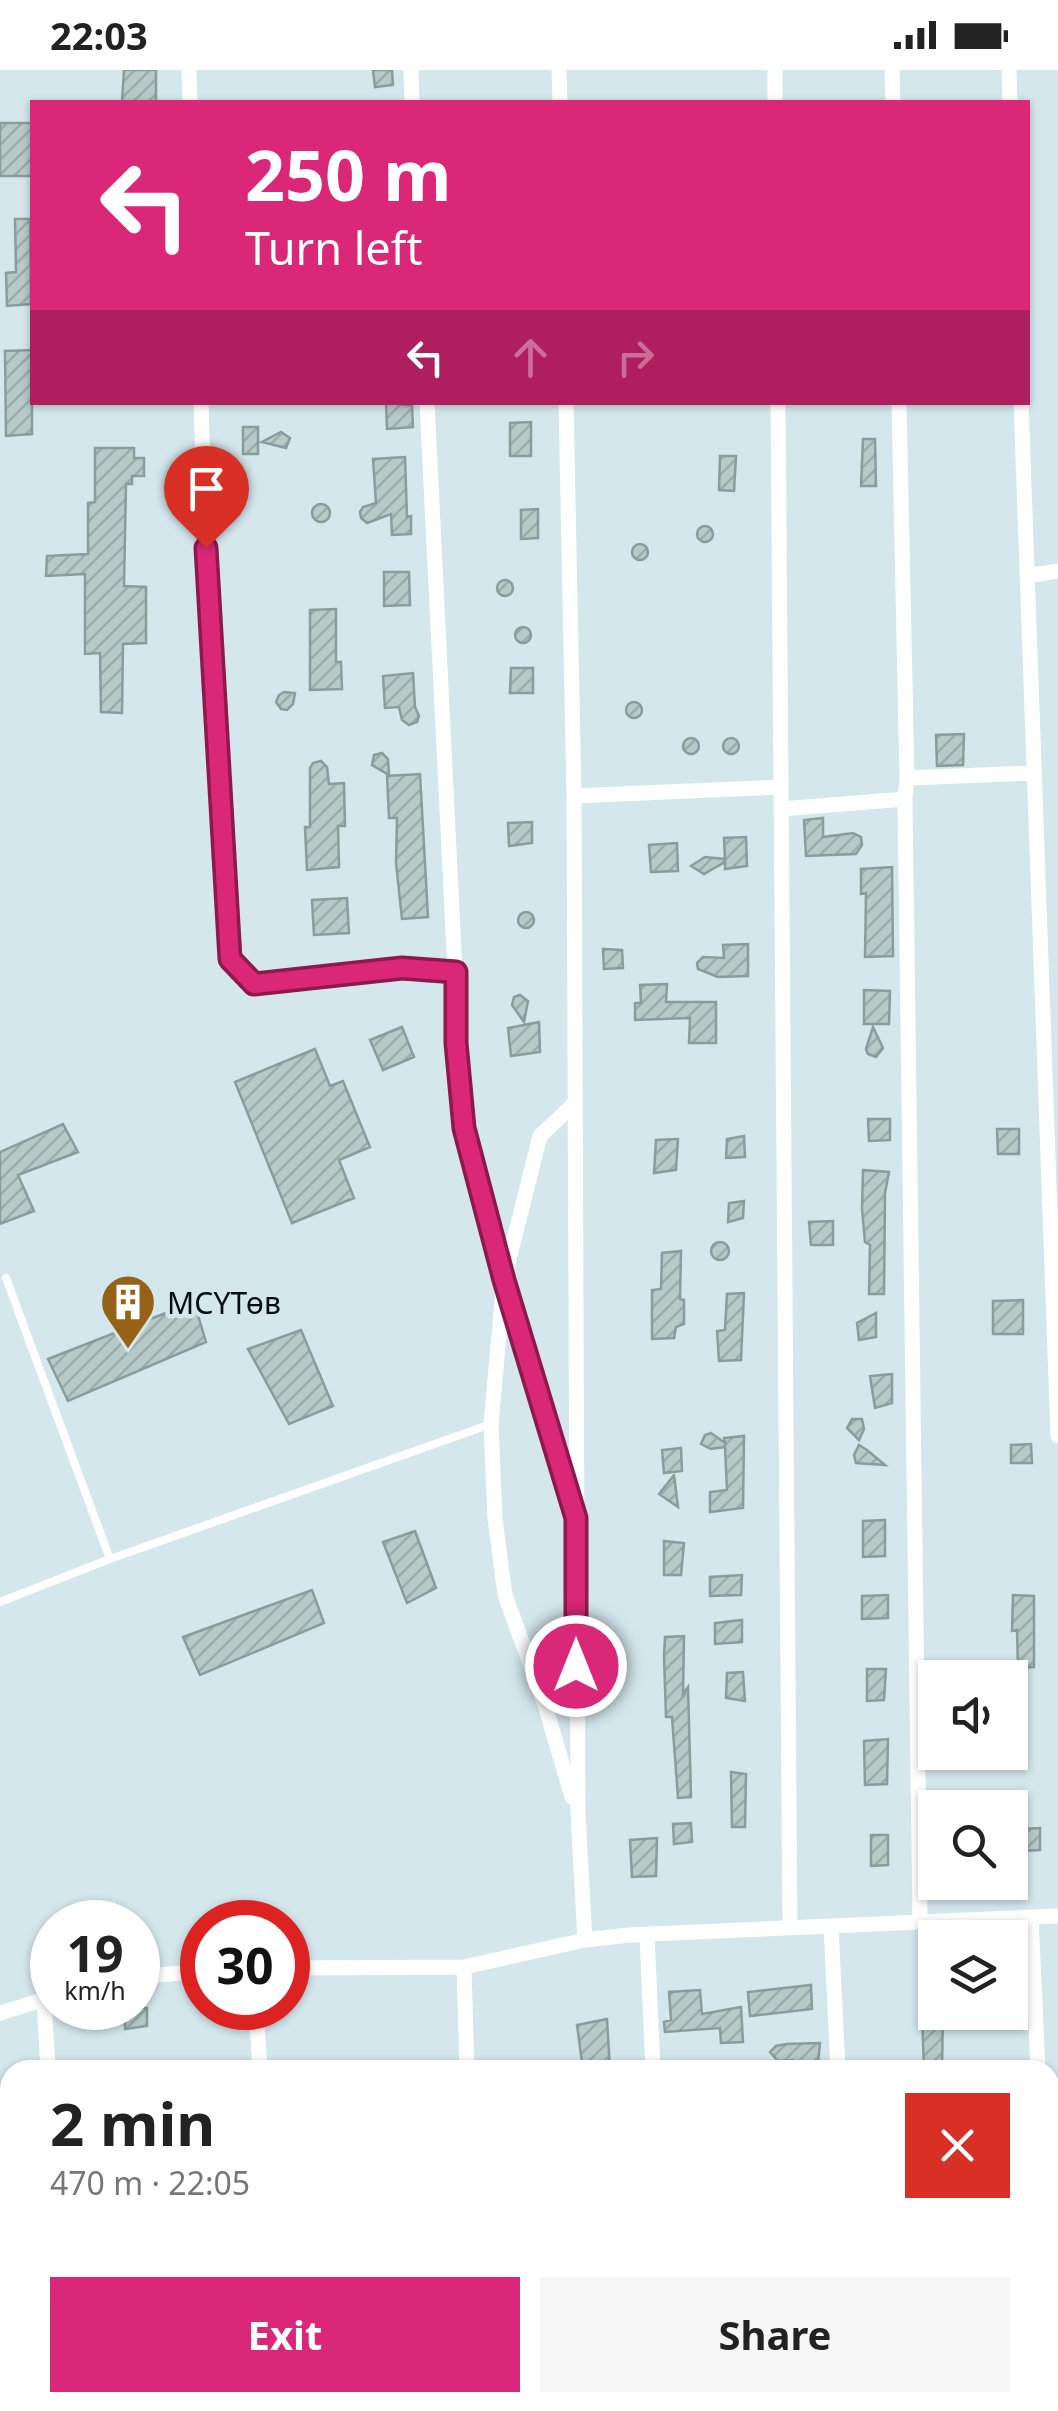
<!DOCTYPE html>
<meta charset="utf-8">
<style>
body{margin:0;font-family:"Noto Sans",sans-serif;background:#f6f6f6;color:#222;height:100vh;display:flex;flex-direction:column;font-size:38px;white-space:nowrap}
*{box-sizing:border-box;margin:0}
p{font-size:32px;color:#767676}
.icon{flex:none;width:55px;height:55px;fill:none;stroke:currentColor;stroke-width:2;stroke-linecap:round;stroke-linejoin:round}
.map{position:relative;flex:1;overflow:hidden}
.drawer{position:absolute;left:0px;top:1990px;width:1060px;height:352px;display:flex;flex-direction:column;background:#fff;border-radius:30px 30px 0 0;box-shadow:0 2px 8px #0004}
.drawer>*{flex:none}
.hud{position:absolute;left:30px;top:30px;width:1000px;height:305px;border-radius:0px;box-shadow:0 2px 8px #0004;background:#db2777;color:#fff;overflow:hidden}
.tools{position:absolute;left:918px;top:1590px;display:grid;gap:20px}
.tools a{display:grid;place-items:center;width:110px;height:110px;border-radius:0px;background:#fff;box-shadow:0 2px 8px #0004;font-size:50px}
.speed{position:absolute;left:30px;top:1830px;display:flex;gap:20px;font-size:50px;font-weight:700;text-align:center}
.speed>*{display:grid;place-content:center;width:130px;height:130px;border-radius:50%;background:#fff;box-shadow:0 2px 8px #0004;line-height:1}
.speed small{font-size:25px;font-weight:400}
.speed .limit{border:15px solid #d22;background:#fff;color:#111}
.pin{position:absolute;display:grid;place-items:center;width:85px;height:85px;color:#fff;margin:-102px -42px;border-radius:50% 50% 50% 0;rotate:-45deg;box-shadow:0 0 10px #0007}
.pin .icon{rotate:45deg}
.me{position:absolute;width:110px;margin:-55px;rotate:0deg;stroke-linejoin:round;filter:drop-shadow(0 0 8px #0008)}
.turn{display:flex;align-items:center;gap:35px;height:210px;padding:0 50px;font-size:45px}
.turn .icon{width:130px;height:130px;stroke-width:2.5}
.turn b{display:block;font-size:70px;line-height:85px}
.lanes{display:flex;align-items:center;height:95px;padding:0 50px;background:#0003;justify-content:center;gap:50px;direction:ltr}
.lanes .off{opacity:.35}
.round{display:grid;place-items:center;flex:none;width:105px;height:105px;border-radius:0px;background:#f6f6f6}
.overview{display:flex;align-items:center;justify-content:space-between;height:170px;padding:0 50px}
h1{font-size:60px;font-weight:700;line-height:75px}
.cta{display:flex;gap:20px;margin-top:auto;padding:20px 50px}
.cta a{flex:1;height:115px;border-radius:0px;background:#db2777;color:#fff;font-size:40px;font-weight:700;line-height:115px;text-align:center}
.cta a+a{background:#f6f6f6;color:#222}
.status{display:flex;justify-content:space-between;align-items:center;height:70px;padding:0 50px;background:#fff;direction:ltr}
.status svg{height:28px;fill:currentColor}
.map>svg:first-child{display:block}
.building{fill:url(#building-hatch);stroke:#899d9b;stroke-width:2.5}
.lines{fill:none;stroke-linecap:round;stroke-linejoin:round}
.service{stroke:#fff;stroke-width:8}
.minor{stroke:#fff;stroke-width:15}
.route-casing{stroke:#8e194d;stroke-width:25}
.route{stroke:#db2777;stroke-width:18}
.labels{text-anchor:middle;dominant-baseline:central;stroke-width:9;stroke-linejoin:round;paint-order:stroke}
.poi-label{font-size:30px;fill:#060d0f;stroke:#d3e7ed;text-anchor:start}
</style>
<div class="status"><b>22:03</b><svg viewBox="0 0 49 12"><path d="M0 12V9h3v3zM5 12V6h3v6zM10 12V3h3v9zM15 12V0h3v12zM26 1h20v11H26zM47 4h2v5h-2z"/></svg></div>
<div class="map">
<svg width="1058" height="2341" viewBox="0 0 1058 2341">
<defs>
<pattern id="building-hatch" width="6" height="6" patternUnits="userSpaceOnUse" patternTransform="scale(2.5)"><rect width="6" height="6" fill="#b6cac7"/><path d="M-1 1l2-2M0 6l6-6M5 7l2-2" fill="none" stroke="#9bacaa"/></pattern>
</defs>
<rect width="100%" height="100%" fill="#d3e7ed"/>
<path class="building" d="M124 0H156V32H122Z
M373 0H392L393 15 375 17Z
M0 53H32V106H0Z
M15 149H30L31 234 7 236 6 203 16 202Z
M32 280V364L6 366 5 281Z
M386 332 412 336 413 357 387 359Z
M531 352V386H510V353Z
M243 357H258V384H243Z
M281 362 290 368 286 378 262 372Z
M863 369H875L876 416H861Z
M95 378H134V388H144V406H132V414H126L124 516 146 517V573L123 574 122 643 101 642 100 583 85 584V504L46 506 47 486 88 484V433L95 432Z
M720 386H736L734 421 719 420Z
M405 387 407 447 411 446V464L392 465 391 444 367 453 361 448 360 442 363 437 376 433 373 389Z
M312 443a9 9 0 1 1 18 0a9 9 0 1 1-18 0Z
M538 439V468L521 469V440Z
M697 464a8 8 0 1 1 16 0a8 8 0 1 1-16 0Z
M632 482a8 8 0 1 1 16 0a8 8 0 1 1-16 0Z
M384 502H409L410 535 384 536Z
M497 518a8 8 0 1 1 16 0a8 8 0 1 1-16 0Z
M336 539V592H341L342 619 310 620V540Z
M515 565a8 8 0 1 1 16 0a8 8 0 1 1-16 0Z
M511 598H533V623H510Z
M413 603 415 637 419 646 417 652 409 655 402 650 399 637 385 638 383 606Z
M284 622 295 623 293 634 287 640 281 639 276 632 279 625Z
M626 640a8 8 0 1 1 16 0a8 8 0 1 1-16 0Z
M964 664 963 695 937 696 936 665Z
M683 676a8 8 0 1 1 16 0a8 8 0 1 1-16 0Z
M723 676a8 8 0 1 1 16 0a8 8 0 1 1-16 0Z
M382 683 388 689 389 705 372 695 374 685Z
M321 691 327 697 329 714 344 713 345 756H338L339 797 307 800 305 757H310V698L313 693Z
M420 704 428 847 402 849 396 793 397 748H389L387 706Z
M823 748V767L853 763 861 767 862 775 856 784 806 786 804 750Z
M532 752V773L509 776 508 753Z
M746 767 747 796 725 799V792L704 804 691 796 705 787 725 789 724 768Z
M677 773 678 801 651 802 649 775Z
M892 797 893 886 865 887 866 823 861 824V799Z
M347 828 349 863 314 865 312 830Z
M518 850a8 8 0 1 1 16 0a8 8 0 1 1-16 0Z
M748 874V906L718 907 698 899 697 893 703 887 724 888 723 875Z
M603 879 622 880 623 898 604 899Z
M667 914 666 932H716V973H689L690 948 635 950V933H641L640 915Z
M864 920 890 921 889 954H864Z
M520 925 528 931 524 952 512 935 514 927Z
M539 952 540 982 511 986 508 958Z
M402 957 414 987 383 1000 370 970Z
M873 957 883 978 876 987 868 984 866 979Z
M315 979 330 1016 343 1011 370 1077 339 1090 354 1128 292 1153 235 1012Z
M868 1049H890V1070L869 1071Z
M63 1054 78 1082 18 1105 34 1141 0 1154V1082Z
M997 1059H1019V1084H998Z
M744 1066 745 1087 726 1088 727 1069Z
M678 1069 676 1100 654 1103 656 1070Z
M863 1100 889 1102 885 1123 884 1224H869L870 1175 865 1172 862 1139Z
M744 1131 743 1148 728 1152 729 1133Z
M833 1151V1175H811L809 1152Z
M711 1181a9 9 0 1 1 18 0a9 9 0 1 1-18 0Z
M681 1181 680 1229 684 1230V1254L676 1257 674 1268 652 1269V1220L661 1219 662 1183Z
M744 1223 741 1290 719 1291 717 1261 725 1260 727 1224Z
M1023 1230V1264H993V1231Z
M194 1232 206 1272 68 1331 48 1289Z
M876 1243V1267L859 1270 857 1253Z
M301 1260 333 1336 289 1354 248 1279Z
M892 1304V1333L875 1338 870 1306Z
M852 1349H862L864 1359 859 1370 847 1358Z
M711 1363 725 1373 724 1368 744 1366 743 1438 710 1442V1422L727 1420 725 1377 711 1379 701 1374 705 1365Z
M1031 1374 1032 1393H1011V1375Z
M859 1375 867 1380 885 1395 856 1393 854 1385Z
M681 1378 682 1401 664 1403 662 1380Z
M674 1405 678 1437 659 1424Z
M885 1450V1486L863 1487V1451Z
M415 1461 436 1518 407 1533 383 1472Z
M664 1471 684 1473 681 1505H664Z
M742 1505 741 1525 710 1526V1507Z
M312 1520 324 1553 200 1605 183 1567Z
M888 1525V1548L862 1549V1526Z
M1013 1525 1034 1526V1597L1018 1598 1017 1560 1012 1561Z
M742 1550V1572L715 1574V1553Z
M684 1566 683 1624 688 1617 691 1727 678 1728 672 1647H666L664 1586 665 1567Z
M867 1599H886L884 1630 867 1631Z
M743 1602 745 1631 726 1628 727 1603Z
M888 1669 887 1714 865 1715 864 1671Z
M731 1702 746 1704 745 1757H732Z
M691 1753 692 1772 674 1774 673 1754Z
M1040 1758V1780L1020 1781 1019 1759Z
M871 1765H888V1795L871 1796Z
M657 1768 656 1806 632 1807 630 1770Z
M811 1915 812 1939 750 1946 748 1922Z
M700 1920 702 1944 741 1937 743 1972 721 1973 720 1958 665 1962 664 1952 671 1950 669 1922Z
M125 1938H147V1956L125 1959Z
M922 1942H943L942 2000H924Z
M607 1949 610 2000H583L577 1955Z
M820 1973 818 1994 793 1996V1990L778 1991 770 1982 776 1976 786 1974Z"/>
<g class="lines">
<path class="service" d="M6 1208 110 1489
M0 1532 110 1489 491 1354"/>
<path class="minor" d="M189 0 190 32
M411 0 412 32
M559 0 560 32
M775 0V32
M892 0 893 32
M1009 0 1010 32
M201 332 208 550 230 889 254 915 402 898 455 902
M427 332 455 902V973L464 1058 504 1209 571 1432
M566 332 574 726 578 1745 585 1870
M778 332 790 1858
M899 332 907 708 905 729 920 1852
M1021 332 1058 1366
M1027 506 1058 501
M907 708 1034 703
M574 726 781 717
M781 739 905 729
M572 1727 545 1635 505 1525 495 1449 491 1354 504 1209 540 1066 575 1033
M1031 1847 1038 2000
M831 1856 838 2000
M647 1865 653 2000
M464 1897 467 2000
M288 1898 464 1897 585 1870 629 1865 1058 1846
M138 1907 202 1901
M44 1929 48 2000
M256 1938 260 2000
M0 1943 52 1927
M1050 2284 1052 2341
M65 2332 66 2341
M277 2332 278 2341
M477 2332V2341
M666 2332 667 2341
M856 2332V2341"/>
</g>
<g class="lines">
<g class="route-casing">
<path id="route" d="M206 478 230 889 254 914 402 898 456 902V973L464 1058 504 1210 576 1448V1596"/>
</g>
<use href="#route" class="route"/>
</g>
<defs>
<g id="building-pin" transform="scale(2.875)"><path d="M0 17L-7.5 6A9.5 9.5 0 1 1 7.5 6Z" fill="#966217" stroke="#d3e7ed"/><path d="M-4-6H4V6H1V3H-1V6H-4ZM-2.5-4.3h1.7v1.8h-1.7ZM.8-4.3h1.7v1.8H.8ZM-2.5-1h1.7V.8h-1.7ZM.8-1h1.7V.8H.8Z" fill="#fff"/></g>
</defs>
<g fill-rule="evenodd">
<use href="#building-pin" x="128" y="1232"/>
</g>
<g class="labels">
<g class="poi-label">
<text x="167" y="1232">МСҮТөв</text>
</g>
</g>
</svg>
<div class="tools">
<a><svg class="icon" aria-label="sound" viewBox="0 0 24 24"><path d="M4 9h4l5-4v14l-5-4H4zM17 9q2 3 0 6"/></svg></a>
<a><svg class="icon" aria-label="search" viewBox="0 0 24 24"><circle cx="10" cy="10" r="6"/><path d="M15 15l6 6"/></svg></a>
<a><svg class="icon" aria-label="layers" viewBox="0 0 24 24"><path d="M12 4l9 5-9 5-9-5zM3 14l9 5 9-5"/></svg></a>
</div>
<div class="speed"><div>19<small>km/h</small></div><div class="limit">30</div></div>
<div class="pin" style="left:206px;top:478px;background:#d93025"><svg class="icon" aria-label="arrive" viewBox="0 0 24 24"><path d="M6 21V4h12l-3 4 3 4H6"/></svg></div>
<svg class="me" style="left:576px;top:1596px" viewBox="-20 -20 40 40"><circle r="17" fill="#db2777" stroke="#fff" stroke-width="3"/><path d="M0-11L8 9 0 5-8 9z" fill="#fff"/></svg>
<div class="hud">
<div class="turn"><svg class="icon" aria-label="left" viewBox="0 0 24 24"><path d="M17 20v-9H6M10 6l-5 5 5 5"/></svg><div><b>250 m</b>Turn left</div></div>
<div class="lanes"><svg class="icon" aria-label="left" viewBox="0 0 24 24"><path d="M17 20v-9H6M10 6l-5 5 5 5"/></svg><svg class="icon off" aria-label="ahead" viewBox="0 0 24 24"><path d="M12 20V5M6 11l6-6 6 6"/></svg><svg class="icon off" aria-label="right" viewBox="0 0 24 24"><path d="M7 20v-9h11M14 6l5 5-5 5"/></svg></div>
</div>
<section class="drawer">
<div class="overview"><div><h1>2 min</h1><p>470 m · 22:05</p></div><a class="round" style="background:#d93025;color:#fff"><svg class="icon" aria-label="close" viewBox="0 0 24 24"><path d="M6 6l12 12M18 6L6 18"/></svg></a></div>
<div class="cta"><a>Exit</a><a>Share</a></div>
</section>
</div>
